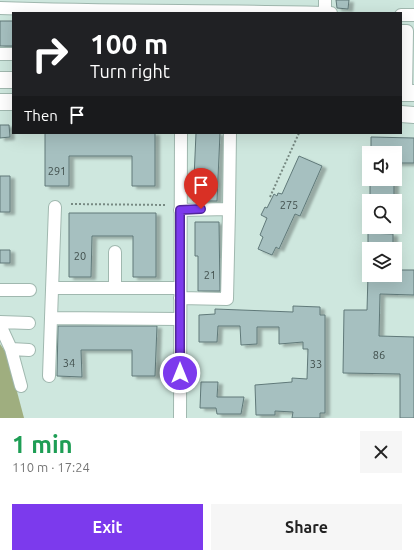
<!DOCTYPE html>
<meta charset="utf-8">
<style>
body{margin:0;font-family:Ubuntu,sans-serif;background:#f6f6f6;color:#222;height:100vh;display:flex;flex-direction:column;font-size:15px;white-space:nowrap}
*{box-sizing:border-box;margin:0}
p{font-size:13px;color:#767676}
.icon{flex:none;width:22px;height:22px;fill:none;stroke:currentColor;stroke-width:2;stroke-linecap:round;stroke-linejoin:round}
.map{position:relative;height:418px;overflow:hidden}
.panel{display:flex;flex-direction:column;background:#fff;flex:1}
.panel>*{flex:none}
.hud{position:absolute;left:12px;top:12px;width:390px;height:122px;border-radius:0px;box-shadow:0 4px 16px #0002;background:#202124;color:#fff;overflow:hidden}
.controls{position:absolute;left:362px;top:146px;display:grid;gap:8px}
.controls a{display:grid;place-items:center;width:40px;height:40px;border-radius:0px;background:#fff;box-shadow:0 4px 16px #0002;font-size:20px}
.pin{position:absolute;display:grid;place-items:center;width:34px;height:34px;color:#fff;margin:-41px -17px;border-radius:50% 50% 50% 0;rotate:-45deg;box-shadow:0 0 4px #0007}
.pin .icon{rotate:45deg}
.me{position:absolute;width:44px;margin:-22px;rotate:0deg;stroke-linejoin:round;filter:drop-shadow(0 0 3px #0008)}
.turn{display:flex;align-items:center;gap:14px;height:84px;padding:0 12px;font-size:18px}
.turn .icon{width:52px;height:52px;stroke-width:2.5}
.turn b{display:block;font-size:28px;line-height:34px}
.then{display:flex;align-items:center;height:38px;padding:0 12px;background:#0003;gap:8px;font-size:15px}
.round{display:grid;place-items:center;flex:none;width:42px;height:42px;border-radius:0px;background:#f6f6f6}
.summary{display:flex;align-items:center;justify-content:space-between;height:68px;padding:0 12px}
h1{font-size:24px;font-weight:700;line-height:30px;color:#1e9e55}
.cta{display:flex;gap:8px;margin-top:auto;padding:8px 12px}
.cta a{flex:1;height:46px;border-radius:0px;background:#7c3aed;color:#fff;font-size:16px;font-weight:700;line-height:46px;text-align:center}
.cta a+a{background:#f6f6f6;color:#222}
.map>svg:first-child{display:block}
.forest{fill:#9fae7f}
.building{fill:#a6c0c0;stroke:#607979;filter:url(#shadow)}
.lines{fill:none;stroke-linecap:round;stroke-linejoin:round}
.minor-casing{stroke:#a0b8af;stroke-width:14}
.major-casing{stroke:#a0b8af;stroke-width:18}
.path{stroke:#778982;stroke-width:2;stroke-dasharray:2 2;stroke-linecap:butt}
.minor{stroke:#fff;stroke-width:12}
.major{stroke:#fff;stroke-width:16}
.route-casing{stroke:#51269a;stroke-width:10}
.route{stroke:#7c3aed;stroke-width:7}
.labels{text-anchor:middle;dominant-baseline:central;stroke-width:3;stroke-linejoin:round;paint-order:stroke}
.number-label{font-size:11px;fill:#404e4b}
</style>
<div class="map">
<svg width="414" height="418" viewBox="0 0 414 418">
<defs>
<filter id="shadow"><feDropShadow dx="4.5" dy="2.5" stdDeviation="1" flood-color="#0004"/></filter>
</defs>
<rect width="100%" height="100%" fill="#cee7de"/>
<path class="forest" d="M0 344 7 354 24 418H0Z"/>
<path class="building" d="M336 0H349L348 9 337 8Z
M0 21H13V46H0Z
M0 125H9L10 137 0 138Z
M45 133H155V186H132V156H69V186H45Z
M196 133H220L217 201H193Z
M371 137 414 138V163H395V153H371Z
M299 156 322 166 300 216 295 214 279 249 276 247 272 255 258 249 263 237 260 235 267 218 261 215 265 207 267 208 274 194 277 196 278 193 282 194Z
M0 176H10V212H0Z
M370 179H394V198L370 197Z
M69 213H156V277H133V236H92L91 277H69Z
M195 222H219L220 291H198V256H195Z
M368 233 393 234V249H368Z
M0 250H10V263H0Z
M395 270H414V295L380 294 379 336 414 337V418H400V374L343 373 344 310H367L368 275H395Z
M293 306 320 307V315H325V413H320V418H292L293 412 275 411V415H256L255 385 292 382V378L307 379 308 349H303V342L279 344V327H257V344L241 345 240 326H218L217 342H199V315L215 314V309L293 312Z
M58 326H157L155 376H132V350H81L82 377 57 376Z
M201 382H218L217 397H244L241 414H217L216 408H200Z"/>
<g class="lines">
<g class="minor-casing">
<path id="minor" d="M0 8C110 12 220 10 331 13
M325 13V0
M401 15H414
M401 31H407L406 93
M0 54H13
M180 210 229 209 230 133
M115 252V288
M52 288H180
M0 290H30
M180 298 227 299 229 209
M51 318 55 207
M0 322 29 323
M0 325 11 349 21 386
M11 349 29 350
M49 376 51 318 180 319
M180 418 181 133"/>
</g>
<g class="major-casing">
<path id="major" d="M0 80H13
M401 93H414
M0 102H13
M401 114 414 115"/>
</g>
<path class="path" d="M270 197 299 133
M71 204 167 205"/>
<use href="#minor" class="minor"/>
<use href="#major" class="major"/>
</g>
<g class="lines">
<g class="route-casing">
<path id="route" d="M180 373V210L201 209"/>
</g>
<use href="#route" class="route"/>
</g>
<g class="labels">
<g class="number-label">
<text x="57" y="171">291</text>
<text x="289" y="205">275</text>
<text x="80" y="256">20</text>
<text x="210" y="275">21</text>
<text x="379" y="355">86</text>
<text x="69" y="363">34</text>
<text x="316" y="364">33</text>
</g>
</g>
</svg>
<div class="controls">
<a><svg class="icon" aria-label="sound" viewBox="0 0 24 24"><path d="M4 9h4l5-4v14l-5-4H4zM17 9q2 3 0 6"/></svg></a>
<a><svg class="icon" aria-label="search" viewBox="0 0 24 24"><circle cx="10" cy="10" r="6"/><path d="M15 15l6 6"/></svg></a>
<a><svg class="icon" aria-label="layers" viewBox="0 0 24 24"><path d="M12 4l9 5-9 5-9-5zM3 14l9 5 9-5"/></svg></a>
</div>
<div class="pin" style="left:201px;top:209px;background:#d93025"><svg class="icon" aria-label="arrive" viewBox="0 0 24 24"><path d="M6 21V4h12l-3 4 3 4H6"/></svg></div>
<svg class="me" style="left:180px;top:373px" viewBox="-20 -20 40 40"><circle r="17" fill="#7c3aed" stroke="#fff" stroke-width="3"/><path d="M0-11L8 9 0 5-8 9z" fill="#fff"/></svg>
<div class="hud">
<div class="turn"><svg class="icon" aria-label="right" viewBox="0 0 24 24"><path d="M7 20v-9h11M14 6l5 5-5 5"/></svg><div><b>100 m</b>Turn right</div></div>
<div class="then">Then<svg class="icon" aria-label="arrive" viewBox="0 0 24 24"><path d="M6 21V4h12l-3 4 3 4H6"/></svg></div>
</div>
</div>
<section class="panel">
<div class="summary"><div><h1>1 min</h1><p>110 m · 17:24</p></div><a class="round"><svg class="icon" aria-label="close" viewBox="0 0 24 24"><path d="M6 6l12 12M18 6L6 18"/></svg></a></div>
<div class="cta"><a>Exit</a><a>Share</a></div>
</section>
